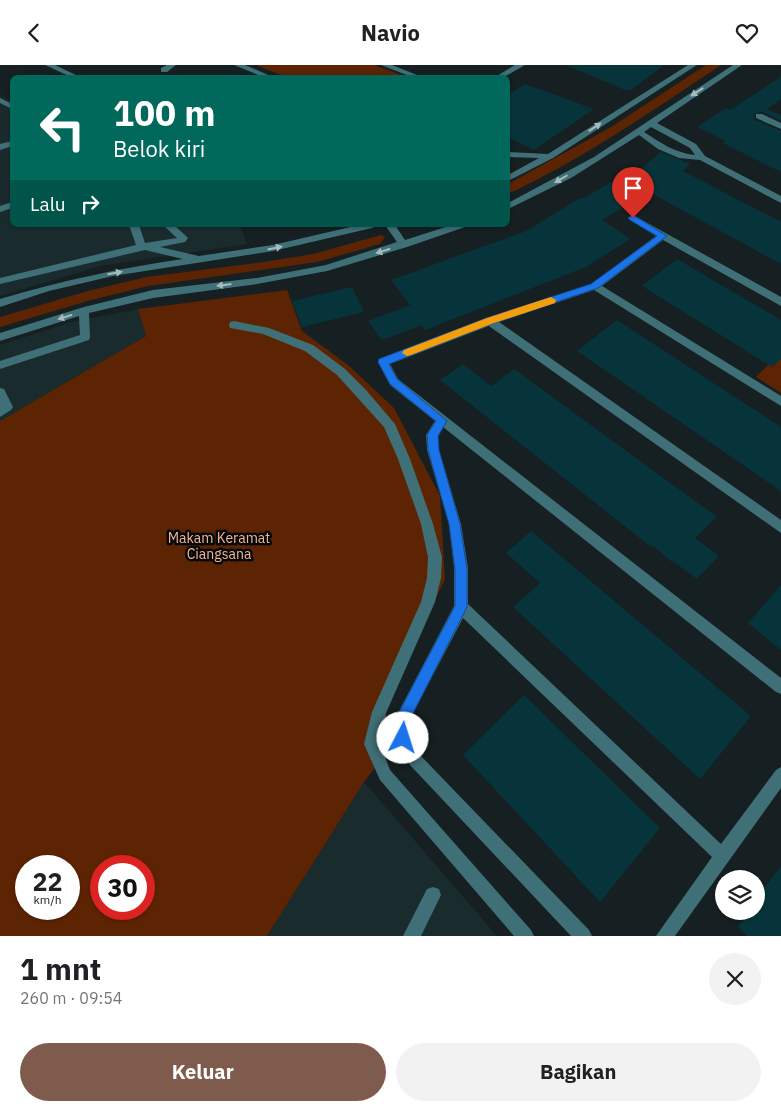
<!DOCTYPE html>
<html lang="id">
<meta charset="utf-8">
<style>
body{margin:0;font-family:"IBM Plex Sans",sans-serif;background:#f2f2f2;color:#202124;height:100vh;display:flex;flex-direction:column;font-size:19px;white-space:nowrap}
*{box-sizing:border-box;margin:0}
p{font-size:16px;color:#757577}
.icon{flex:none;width:28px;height:28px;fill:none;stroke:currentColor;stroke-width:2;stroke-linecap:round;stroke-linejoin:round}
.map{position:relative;height:871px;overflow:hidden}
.sheet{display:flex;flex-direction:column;background:#fff;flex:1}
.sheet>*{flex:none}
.banner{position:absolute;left:10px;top:10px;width:500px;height:152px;border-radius:8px;box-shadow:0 1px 4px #0004;background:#00695c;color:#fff;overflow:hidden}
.controls{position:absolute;left:715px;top:805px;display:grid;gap:10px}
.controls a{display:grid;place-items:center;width:50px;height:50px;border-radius:50%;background:#fff;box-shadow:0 1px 4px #0004;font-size:25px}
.speed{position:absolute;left:15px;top:790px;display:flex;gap:10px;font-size:25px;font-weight:700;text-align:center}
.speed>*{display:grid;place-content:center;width:65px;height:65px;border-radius:50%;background:#fff;box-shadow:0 1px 4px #0004;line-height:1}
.speed small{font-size:12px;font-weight:400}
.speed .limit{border:8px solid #d22;background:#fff;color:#111}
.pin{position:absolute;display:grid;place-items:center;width:42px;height:42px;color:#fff;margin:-51px -21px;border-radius:50% 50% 50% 0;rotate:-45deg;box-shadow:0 0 5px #0007}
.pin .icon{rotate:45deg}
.me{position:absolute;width:55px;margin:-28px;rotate:5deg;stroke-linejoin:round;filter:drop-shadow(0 0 4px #0008)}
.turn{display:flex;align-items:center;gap:18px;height:105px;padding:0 20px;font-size:22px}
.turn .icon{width:65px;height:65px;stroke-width:2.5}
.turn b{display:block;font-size:35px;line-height:42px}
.then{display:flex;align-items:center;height:48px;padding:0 20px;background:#0003;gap:10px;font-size:19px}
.round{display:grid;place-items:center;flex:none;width:52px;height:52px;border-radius:26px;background:#f2f2f2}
.head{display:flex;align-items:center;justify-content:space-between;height:85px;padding:0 20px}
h1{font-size:30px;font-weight:800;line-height:38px}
.button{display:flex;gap:10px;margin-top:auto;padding:10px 20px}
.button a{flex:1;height:58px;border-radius:30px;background:#7e5b4c;color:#fff;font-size:20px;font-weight:800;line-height:58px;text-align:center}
.button a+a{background:#f2f2f2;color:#202124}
header{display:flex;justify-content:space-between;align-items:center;height:65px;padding:0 20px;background:#fff;font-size:22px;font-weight:800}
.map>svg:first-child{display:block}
.built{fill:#1a2b2e}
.green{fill:#5d2403;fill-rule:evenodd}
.building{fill:#07343a}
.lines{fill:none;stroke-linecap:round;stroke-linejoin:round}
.minor{fill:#407077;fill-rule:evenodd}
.oneway{fill:#a7bbbe}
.route{fill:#1a73e8;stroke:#114b97}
.slow{fill:#f59e0b}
.labels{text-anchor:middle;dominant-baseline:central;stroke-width:5;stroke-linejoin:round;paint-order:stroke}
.park-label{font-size:14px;fill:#f8b596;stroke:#050809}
</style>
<header><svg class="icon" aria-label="back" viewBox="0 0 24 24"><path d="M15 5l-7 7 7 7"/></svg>Navio<svg class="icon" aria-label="heart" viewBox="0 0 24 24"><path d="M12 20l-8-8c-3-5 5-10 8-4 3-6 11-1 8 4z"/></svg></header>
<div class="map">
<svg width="781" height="871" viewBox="0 0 781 871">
<rect width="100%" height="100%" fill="#161f21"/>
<path class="built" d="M0 31 12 37V160H240L247 179 100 201 0 231Z
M138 244 146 271 0 356V280L68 258Z
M364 717 497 871H267Z"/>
<path class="green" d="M256 0H374L407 12H286Z
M706 0H721C652 46 583 94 508 129V119L611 62Z
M381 170 385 172 380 179 317 197 148 221 91 235 0 262V252L88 226 146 212 264 197 313 189Z
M287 225 302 266 348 300 394 343 440 431 445 514 386 639 387 687 364 717 267 871H0V356L146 271 138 244ZM26 801H69V844H26ZM101 801H144V844H101Z
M781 287V328L756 312Z"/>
<path class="building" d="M566 0H664L631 25H625Z
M781 12V34L767 44 781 50V56L763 47 754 49 755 55 781 66V107L723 78 726 76 697 62 726 43 730 45Z
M525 19 594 44 534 85 508 72V30Z
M661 87 690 99 683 106 781 157V199L649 127 602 155 630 174 586 202 425 265 422 260 382 275 368 256 410 240 391 215 526 166 580 133 582 134 624 110 630 113Z
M677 194 781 255V294L772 302 642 221Z
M352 222 364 247 302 262 292 236Z
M617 255 781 362V426L577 286Z
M463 299 491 321 514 304 717 452 695 473 719 491 697 514 673 496 672 497 653 481 651 482 440 315Z
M531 466 751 651 700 714 513 542 540 518 506 488Z
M781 520V585L748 558Z
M524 630 660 763 600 837 463 690Z
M781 801V871H747L738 862 750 846H756V834Z"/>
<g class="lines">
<path class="minor" d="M45 0H55L80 12H71Z
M167 0H176L167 7H161V3Z
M234 0H245L273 12H263Z
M381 0H392L422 12H412Z
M515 0H525L504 12H495Z
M688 0H697L553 93 508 116V110L539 93 508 92V87L548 89Z
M733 0H742L657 58 696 79 705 91 781 131V138L700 95 679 93 658 84 639 70 571 113 508 144V138L594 92ZM651 62 690 83 695 90C675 88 661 78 644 67Z
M0 33 12 39V44L0 38Z
M756 49H762L781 58V64L756 53Z
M12 76V81L0 85V79Z
M12 137V143L0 147V141Z
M633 150 781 232V241L663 175 602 221 781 331V341L594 225 499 257 781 455V468L489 261 390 299 398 314 781 613V629L776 627 443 362 438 371 439 385 461 459 468 503V539L721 779 776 705 781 702V723L675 871H656L712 792 463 553 411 652V672L420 690 589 865 592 871H571L410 700C400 683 390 666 399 646L454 541V503L449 459 427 385 426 370 435 356 390 320 378 297 379 294 486 253 591 219 656 171 630 155V151Z
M129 160H139L145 178 177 173 163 160H174L186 171 188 173 185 177 160 182 199 191 273 180 359 160H377L372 163 273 186 113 211 49 226 0 242V234C60 216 121 203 183 194L145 185 0 219V213L136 180Z
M385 160H395L405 175 452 160H467L465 162 407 182 327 206 257 219 153 233 89 248 90 272 89 275 0 304V296L80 270 79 251 0 276V268L84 242 153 225 257 213 326 200 397 177Z
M234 256 269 263 313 280 345 304 366 325 395 359 410 394 433 459 442 492 441 513 435 537 386 648 380 679 390 705 531 865 534 871H514L380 715 364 679 372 647 421 537 427 513 428 492 421 459 398 394 384 362 337 310 305 286 263 269 230 263 229 260 230 257Z
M0 323 4 324 13 342 11 345 0 352Z
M433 822 439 824 441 830 421 871H403L427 824Z"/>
</g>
<defs><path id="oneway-solid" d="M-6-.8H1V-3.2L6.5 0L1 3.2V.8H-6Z" transform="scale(1.25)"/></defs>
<g class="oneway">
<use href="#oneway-solid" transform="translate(697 27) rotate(147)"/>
<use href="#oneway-solid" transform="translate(595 62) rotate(-33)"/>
<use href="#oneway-solid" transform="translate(561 114) rotate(150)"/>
<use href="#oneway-solid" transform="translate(275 183) rotate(-12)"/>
<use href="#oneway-solid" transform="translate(383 186) rotate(163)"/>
<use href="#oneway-solid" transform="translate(115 208) rotate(-10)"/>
<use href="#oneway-solid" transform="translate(224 220) rotate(173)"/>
<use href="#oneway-solid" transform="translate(65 252) rotate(163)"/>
</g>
<path class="route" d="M633 150 667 171 598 223 494 258 389 299 397 314 447 356 438 371 439 385 460 459 467 504V542L411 652 408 678 403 680 399 678 396 673 397 651 455 541V504L449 459 428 385 427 370 436 356 390 319 378 297 379 294 487 253 591 219 657 171 630 155 628 153Z"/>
<path class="slow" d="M551 232 556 235 555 238 494 258 411 290 407 291 402 288 404 285 487 253Z"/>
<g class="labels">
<g class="park-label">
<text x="219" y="473">Makam Keramat<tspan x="219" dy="16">Ciangsana</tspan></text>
</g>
</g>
</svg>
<div class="controls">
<a><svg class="icon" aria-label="layers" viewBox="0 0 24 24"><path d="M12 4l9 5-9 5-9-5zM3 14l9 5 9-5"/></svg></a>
</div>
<div class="speed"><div>22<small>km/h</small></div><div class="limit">30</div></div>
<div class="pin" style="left:633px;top:153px;background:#d93025"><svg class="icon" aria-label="arrive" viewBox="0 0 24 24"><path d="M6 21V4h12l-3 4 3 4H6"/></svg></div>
<svg class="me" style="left:403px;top:673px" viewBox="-20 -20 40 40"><circle r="19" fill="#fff"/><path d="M0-13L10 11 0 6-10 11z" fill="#1a73e8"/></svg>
<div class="banner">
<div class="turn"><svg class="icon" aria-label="left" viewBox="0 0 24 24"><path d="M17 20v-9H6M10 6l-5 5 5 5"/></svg><div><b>100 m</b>Belok kiri</div></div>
<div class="then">Lalu<svg class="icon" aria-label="right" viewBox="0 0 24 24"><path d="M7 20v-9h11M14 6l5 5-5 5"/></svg></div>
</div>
</div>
<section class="sheet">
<div class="head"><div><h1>1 mnt</h1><p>260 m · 09:54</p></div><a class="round"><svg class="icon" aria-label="close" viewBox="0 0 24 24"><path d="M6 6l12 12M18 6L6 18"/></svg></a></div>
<div class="button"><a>Keluar</a><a>Bagikan</a></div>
</section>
